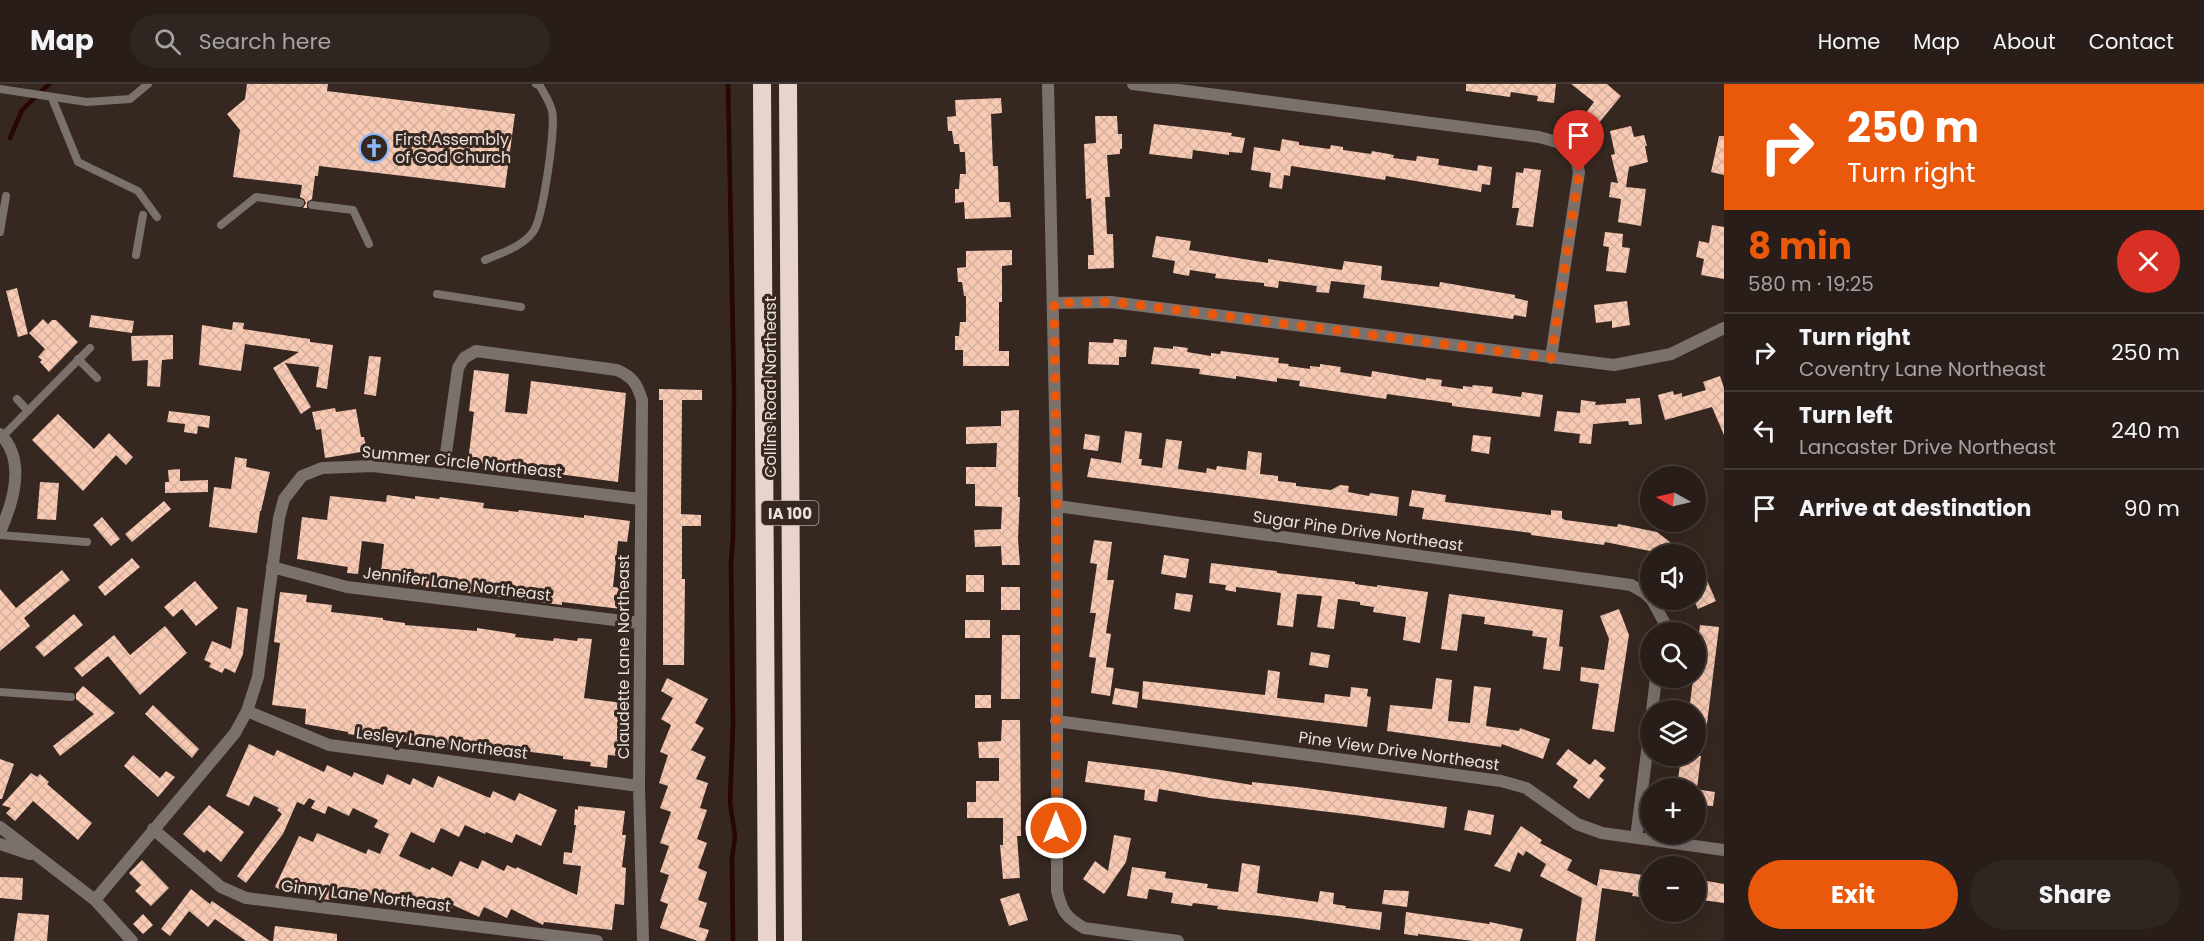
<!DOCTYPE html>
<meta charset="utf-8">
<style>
body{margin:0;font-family:Poppins,sans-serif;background:#302621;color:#f1f3f6;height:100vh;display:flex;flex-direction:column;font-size:22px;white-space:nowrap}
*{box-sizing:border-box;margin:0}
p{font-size:20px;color:#a5a2a2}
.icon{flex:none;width:33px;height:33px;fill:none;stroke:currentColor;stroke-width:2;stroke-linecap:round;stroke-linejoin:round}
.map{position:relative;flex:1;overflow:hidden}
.side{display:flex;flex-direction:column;background:#281d18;width:480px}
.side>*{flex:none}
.top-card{background:#ea580c;color:#fff;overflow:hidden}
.needle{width:39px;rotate:278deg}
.fabs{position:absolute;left:1640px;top:382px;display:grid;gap:12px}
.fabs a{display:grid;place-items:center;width:66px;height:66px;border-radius:50%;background:#281d18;box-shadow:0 6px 24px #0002,0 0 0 2px #443b37;font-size:30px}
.pin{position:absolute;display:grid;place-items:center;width:51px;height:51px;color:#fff;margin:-62px -26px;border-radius:50% 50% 50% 0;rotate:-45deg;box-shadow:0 0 6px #0007}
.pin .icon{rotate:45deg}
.me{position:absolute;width:66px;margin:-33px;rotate:0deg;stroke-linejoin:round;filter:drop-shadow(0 0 4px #0008)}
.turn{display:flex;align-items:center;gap:21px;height:126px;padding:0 24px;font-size:27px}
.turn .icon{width:78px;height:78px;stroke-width:2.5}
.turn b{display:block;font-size:42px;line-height:51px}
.round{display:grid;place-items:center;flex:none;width:63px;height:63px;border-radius:32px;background:#302621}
.overview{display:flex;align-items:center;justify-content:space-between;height:102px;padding:0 24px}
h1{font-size:36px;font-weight:700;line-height:45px;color:#ea580c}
.button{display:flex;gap:12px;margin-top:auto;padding:12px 24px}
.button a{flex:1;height:69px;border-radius:36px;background:#ea580c;color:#fff;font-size:24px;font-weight:700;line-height:69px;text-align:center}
.button a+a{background:#302621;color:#f1f3f6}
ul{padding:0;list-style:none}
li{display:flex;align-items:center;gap:18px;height:78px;padding:0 24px;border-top:2px solid #443b37}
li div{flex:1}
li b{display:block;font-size:22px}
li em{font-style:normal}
header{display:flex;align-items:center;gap:36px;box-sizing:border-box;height:84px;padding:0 30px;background:#281d18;border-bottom:2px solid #443b37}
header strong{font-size:28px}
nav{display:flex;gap:33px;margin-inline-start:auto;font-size:21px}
.search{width:420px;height:54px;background:#302621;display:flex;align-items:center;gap:15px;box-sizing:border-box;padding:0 21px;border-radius:33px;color:#a5a2a2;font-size:22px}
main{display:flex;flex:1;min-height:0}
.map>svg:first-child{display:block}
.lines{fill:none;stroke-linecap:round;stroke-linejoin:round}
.stream{stroke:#270700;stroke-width:4.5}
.building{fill:url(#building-cross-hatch)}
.lane{stroke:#7a716d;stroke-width:8}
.street{stroke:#7a716d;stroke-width:12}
.highway{stroke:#e8d4ca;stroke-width:18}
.route{stroke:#ea580c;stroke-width:10;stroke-dasharray:0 18}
.labels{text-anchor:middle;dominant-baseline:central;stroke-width:6;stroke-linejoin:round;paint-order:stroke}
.shield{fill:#362720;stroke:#b5a8a3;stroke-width:1.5}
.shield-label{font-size:15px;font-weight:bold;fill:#ebe0db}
.poi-label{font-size:16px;fill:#ebe0db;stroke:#362720;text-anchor:start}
.street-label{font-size:16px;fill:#ebe0db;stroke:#362720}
</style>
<header>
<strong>Map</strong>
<div class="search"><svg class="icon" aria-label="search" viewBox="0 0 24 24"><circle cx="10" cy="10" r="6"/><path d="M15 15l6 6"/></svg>Search here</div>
<nav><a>Home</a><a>Map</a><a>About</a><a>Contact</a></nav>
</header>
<main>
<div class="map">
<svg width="1724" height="857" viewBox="0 0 1724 857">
<defs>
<pattern id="building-cross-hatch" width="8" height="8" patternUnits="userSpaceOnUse" patternTransform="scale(1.5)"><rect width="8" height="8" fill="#f8cab4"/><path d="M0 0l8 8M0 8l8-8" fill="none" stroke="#d4af9d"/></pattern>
</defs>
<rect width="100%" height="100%" fill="#362720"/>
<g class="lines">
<path class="stream" d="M728 0 734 305 733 454 731 478 733 641 730 718 735 752 732 775 733 857
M10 54 22 26 49 0"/>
</g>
<path class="building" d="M247 0H328L327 7 515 30 505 104 319 82 318 92H315L312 115 307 118V124H303L306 119 304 115 300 113 302 101 233 93 240 46 227 30 245 15Z
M1466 0H1556L1554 19 1537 17 1538 12 1511 8 1510 13 1466 7Z
M1571 0H1607L1621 12 1598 40 1585 30 1594 18Z
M1001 14 1002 29 991 30 993 82H998L999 118H1010L1011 133 965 135 964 118 955 119V105H959L960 90H966L965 68H960L959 60H954L952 47H948L947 33 956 32 955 16Z
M1095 32H1117L1118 50H1122V65H1120V70L1107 71 1110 113H1105L1107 150H1113L1114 184 1088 185V171H1094L1091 114 1086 115 1084 60 1096 59Z
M1154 40 1232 49 1231 52 1245 54 1242 69 1229 68V71L1193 66 1192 75 1149 70Z
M1631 42 1634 53 1644 51 1647 62H1645L1648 78 1629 83 1626 103 1646 105 1641 142 1618 138 1621 115 1609 113 1611 98 1618 99 1611 71 1615 70 1610 47Z
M1719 52H1724V91L1711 88Z
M1282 55 1299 58V61L1330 65 1331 61 1343 63V66L1371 70 1372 67 1394 71 1393 74 1416 77 1417 72 1439 75 1438 81 1477 87 1478 81 1492 83 1490 101 1482 100 1481 108 1386 92 1385 96 1291 82 1290 92 1284 91 1282 105 1269 103 1271 89 1251 86 1254 63 1280 67Z
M1524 84 1541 86 1533 143 1516 141 1519 124H1512L1516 88 1523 89Z
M1712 141 1724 143V195L1701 191 1704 175 1696 173 1699 157 1709 159Z
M1605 148 1623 150 1622 163 1630 164 1626 189 1606 187 1609 163 1603 162Z
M1156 152 1191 157 1189 166 1268 179V175L1342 186 1344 177 1382 182 1381 196 1439 203 1440 198 1515 211V214L1528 217 1526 233 1514 231 1513 235 1363 214 1365 201 1331 197 1329 209 1316 208 1317 202 1279 197 1278 204 1264 202V199L1215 194 1216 190 1190 186 1189 192 1173 189 1175 177 1152 173Z
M1012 166V181L1002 182V218H999V267H1009V282H963V266H955V252H959L960 238H966V212H964L962 198H958L957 184 966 183V167Z
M17 204 28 250 18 253 6 207Z
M1627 217 1630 241 1612 244V237L1596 239 1594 221Z
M91 231 134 237 132 249 89 243Z
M43 235 48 240 52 236H56L78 258 49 288 40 278 42 276 38 273 45 265 29 249Z
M233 238 244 239 243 245 310 255V258L333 261 327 305 316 303 319 283 285 279 311 323 301 330 273 284 299 268 245 260 241 287 199 281 202 241 232 246Z
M173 251V275L162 276 160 303 147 302 148 276 132 277 131 252Z
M1114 255 1127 256 1126 273H1119V281L1088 280 1089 258 1113 259Z
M1173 262 1188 264 1187 268 1211 272V269L1220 270 1221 267 1279 274 1278 279 1289 280 1288 282 1310 285V282L1320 283V280L1341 283 1340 288 1371 293 1372 287 1426 296V294L1442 296 1441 302 1463 305V302L1472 303 1473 301 1493 303 1492 309 1521 313 1522 308 1543 311 1540 333 1452 322V319L1387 310 1386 315 1299 302 1300 297 1277 294V298L1236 292V295L1199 290 1200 285 1151 280 1154 263 1173 265Z
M369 272 381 273 376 312 364 310Z
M474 286 509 290 505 328 527 330 531 297 626 309 618 398 468 378 474 328 469 327Z
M1720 292 1724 304V351L1712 323 1665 336 1658 311 1673 307 1674 311 1682 309V313L1706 306 1703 298Z
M659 305 702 306V316H682L681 430 701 431V442H682V495H685L684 581H663V316H659Z
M1640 314 1642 340 1629 341 1628 337 1593 340 1591 360 1579 359 1580 350 1554 347 1557 327 1580 329 1581 316 1596 318 1595 321 1626 319V315Z
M335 324 336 328 356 325 361 353H364L367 367 325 374 321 345 316 346 312 328Z
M1019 326 1018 413H1020L1018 455 1020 481H1002L1001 462 975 463 974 446 1001 445 1002 423 975 422V400H966V383H996L997 359 966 360V343L1001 342V327Z
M169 327 210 332 209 344 198 342 197 350 184 348 185 340 167 338Z
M58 330 94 365 109 349 133 373 126 381 116 371 83 407 32 356Z
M1125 347 1142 349 1139 375H1142L1141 381 1162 384 1166 355 1182 357 1178 385 1206 389 1207 384 1216 386 1217 382 1246 386 1248 367 1262 369 1260 390 1278 392V397L1296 399V402L1331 406 1340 401 1349 402 1348 408 1369 412 1370 409 1399 413 1397 432 1087 393 1091 374 1121 379Z
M1085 350 1100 352 1098 367 1083 365Z
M1473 351 1491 353 1489 370 1471 367Z
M235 373 247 375 246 383 270 388 261 427H260L257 449 209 443 214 403 231 405Z
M180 385V397L208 396V408L165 409V398H169L168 386Z
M40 398 59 399 56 436 37 435Z
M1412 406 1446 411 1445 418 1551 431V426L1562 427V434L1565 436 1617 443 1618 440 1657 448 1687 471H1655L1650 467 1605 458 1604 461 1531 451V449L1422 435 1424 424 1409 422Z
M387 411 415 415V412L439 415 440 413 484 419 483 424 518 428 519 426 584 434V431L630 437 627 458 618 457 613 503 623 504 621 525 562 518V521L380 497 384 460 362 457 358 490 347 489 348 483 297 475 302 433 327 436 330 412 386 418Z
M164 417 171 425 132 458 125 450Z
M102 433 120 455 111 462 93 441Z
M1094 456 1112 458 1107 496H1114L1106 549 1111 550 1106 583 1114 584 1110 612 1091 609 1096 574 1089 573 1096 529H1090L1097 480 1090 479Z
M1164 471 1189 475 1186 494 1161 490Z
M132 474 140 483 105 512 98 503Z
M1211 479 1277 487V489L1355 498V500L1377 503V501L1428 508 1420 559 1403 556 1406 533 1373 528 1374 523 1360 521V518L1338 515 1334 545 1317 543 1322 512 1297 510 1293 543 1277 541 1281 509 1236 503V508L1225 506 1226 501 1209 499Z
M62 486 70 496 24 534 30 542 0 567V505L16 524Z
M966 491H984V508H966Z
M1705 492 1716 517 1698 525 1695 519V496Z
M195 497 218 524 196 542 182 525 173 533 164 523Z
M1001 503H1020V526H1001Z
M280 508 307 511 306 518 332 521 331 528 383 534V536L405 539V541L477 547V544L516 550 515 553 553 557 554 554 577 557 578 554 592 555 584 614 622 619 618 652 623 653 620 672 608 671 607 684 590 682 591 678 563 675V672L523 667 522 671 470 666 348 650V648L305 640 306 625 272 621 280 559 274 558Z
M1176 509 1193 511 1190 528 1174 525Z
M1449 510 1563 526 1559 562 1563 563 1560 587 1543 585 1547 554 1532 552 1533 547 1484 540 1485 533 1462 530 1457 567 1441 565Z
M237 523 248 525 243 570 235 589 225 584 222 589 209 583 211 579 204 576 212 557 231 565Z
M1619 525 1629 551 1614 648 1592 645 1599 600 1580 597 1581 583 1604 586 1609 555 1600 532Z
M74 530 83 541 44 573 35 563Z
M965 536H990V554H965Z
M1700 541 1719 543 1705 656 1695 655V627H1689Z
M165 542 187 569 140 611 108 572 82 593 74 584 114 551 130 571Z
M1002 551H1020V615H1001Z
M1311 568 1330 571 1328 584 1309 581Z
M1268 586 1280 588 1277 614 1324 619 1325 610 1350 613 1351 603 1368 605 1367 612 1371 613 1367 643 1142 615 1143 597 1265 611Z
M667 594 708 615 695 639 704 644 691 666 706 673 696 695 708 699 700 724 707 726 697 755 707 759 698 784 707 788 698 816 707 819 699 843 709 846 705 857H698L660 844 668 820 660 817 669 791 660 788 669 762 660 759 671 728 660 724 668 702 659 699 668 671 660 668 671 641 661 635 673 614 661 607Z
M1436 594 1452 596 1448 637 1470 639 1474 602 1491 604 1486 642 1519 647 1520 644 1550 655 1543 675 1502 660 1501 663 1387 647 1390 621 1432 625Z
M83 602 115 629 60 672 53 662 94 630 76 615V610Z
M1115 604 1139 608 1137 624 1112 620Z
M975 611H991V624H975Z
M153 621 199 665 192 674 145 630Z
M1002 636H1020L1021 752H1017L1020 794 1003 795 1000 761H1003V734H967V718H976V697H999V674H979L978 658 1001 657Z
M249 660 274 672 277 666 324 688 327 681 352 693 354 688 383 701 387 690 410 701 413 694 433 704 438 692 490 714 493 707 515 717 519 709 557 726 541 762 516 750 512 759 486 748 485 750 465 741 459 753 441 744 434 759 411 748 399 772 430 786 432 783 452 793 460 777 478 785 482 776 504 787 507 781 516 785 517 783 577 811 581 782 563 780 564 768 572 769 576 741H574L575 725 578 726V722L625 727 622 751H626L622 783 626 784 624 821 615 820 612 846 544 838 543 841 511 825 507 834 484 823 479 833 453 821 450 827 430 817 427 824 402 812 398 822 372 810 368 818 346 808 342 815 333 810 330 816 316 814 317 812 289 799 285 808 275 803 299 752 313 758 317 749 366 770 368 765 380 770 389 750 374 743 378 736 353 724 349 732 328 722 325 730 311 724 315 717 309 714 304 721 297 718 283 750 246 799 237 792 282 730 277 726 279 724 254 712 249 722 226 712Z
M1568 665 1590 681 1595 675 1606 684 1599 692 1604 696 1589 715 1573 703 1578 696 1556 680Z
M133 671 160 694 166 687 175 693 158 713 124 682Z
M1681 672H1701L1697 705H1680L1682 696H1678Z
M0 675 14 680 2 715H0Z
M1088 677 1161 686 1252 701V698L1298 703 1447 723 1444 744 1363 732 1210 714 1159 705 1157 718 1144 716 1145 706 1085 698Z
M31 689 37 693 40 690 49 698 47 700 92 739 78 756 33 717 15 737 6 729 11 724 2 721Z
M1695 705 1715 708 1713 722 1695 721Z
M209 721 244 748 221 778 207 766 204 769 183 750Z
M1468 726 1494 731 1491 751 1464 746Z
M1521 742 1542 756 1540 759 1572 776 1567 786 1597 802 1600 785 1650 792V814L1632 812 1633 809 1602 804 1595 857H1576L1582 814 1540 792 1546 780 1526 767 1523 772 1518 768 1510 788 1494 782Z
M1114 751 1131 754 1126 778 1104 810 1083 795 1095 777 1108 787Z
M142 776 169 804 151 822 135 807 141 801 129 789Z
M1242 779 1260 782 1257 809 1318 818 1320 807 1334 809 1333 820 1346 822 1345 824 1382 828 1380 846 1297 834 1217 825 1218 822 1193 819 1192 822 1171 819 1173 809 1149 805 1147 815 1127 812 1132 783 1166 788 1165 794 1208 800 1207 804 1238 808Z
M0 793 23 794 22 816 0 814Z
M1695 795 1724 800V819L1695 815Z
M191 805 210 820 212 817 270 857H246L215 835 208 843 189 827 170 852 161 845Z
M1384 806 1409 807 1407 823 1382 820Z
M1019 809 1028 836 1009 842 1000 815Z
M1406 828 1489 840 1490 838 1523 845 1520 857H1473L1418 850V852L1404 850Z
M18 829 49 831 47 857H14Z
M143 830 153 841 143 850 133 840Z
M275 842 337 850V857H273Z"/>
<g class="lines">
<path class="lane" d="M0 5 87 18 130 15 148 0
M52 14 78 78 138 107 157 133
M312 121 353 126 369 160
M221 141 256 113 300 119
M0 148 6 112
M136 171 143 131
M485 176C501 169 522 163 533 148 543 135 556 43 552 27 550 18 544 10 540 2L536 0
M437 210 521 223
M78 275 97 294
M17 315 28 327
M3 352 90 264
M0 451 87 458
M0 608 71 613"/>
<path class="street" d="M1048 0 1057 422V807C1062 828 1066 833 1084 844L1178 857
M1133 0 1539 53C1564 60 1574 60 1579 88L1551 274
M1054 219 1111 218 1614 281 1671 270 1724 244
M0 350C27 376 13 419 0 448
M443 390 458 284 464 274 476 267 617 286C633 293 637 300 642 316L639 702 643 857
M1057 422 1631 501 1645 509 1650 514
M272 483 347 503 639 539
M1652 516 1664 538 1662 549
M247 627 329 661 639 702
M1652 627 1656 594
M1056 637 1501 697 1526 704 1577 740 1602 749 1724 766
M0 743 95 816 132 857
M153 745 221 803 246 814 597 857
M1636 754 1650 644
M0 760 30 770
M95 816 235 649 247 627 258 593 279 434 284 415 302 392 322 384 373 382 640 415"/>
<path class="highway" d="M762 0 767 857
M788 0 793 857"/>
</g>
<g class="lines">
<path class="route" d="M1056 744 1057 422 1054 219 1111 218 1130 220 1551 274 1579 88"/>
</g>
<defs>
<g id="church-ring" transform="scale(1.5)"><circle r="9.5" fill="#362720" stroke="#8bbafc" stroke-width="1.5"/><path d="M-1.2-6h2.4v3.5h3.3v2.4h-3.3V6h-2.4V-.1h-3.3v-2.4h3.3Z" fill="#8bbafc"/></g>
</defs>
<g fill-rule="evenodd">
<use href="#church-ring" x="374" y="64"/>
</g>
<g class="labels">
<rect class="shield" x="761.5" y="417" width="57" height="24" rx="4.5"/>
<g class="shield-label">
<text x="790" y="429">IA 100</text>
</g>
<g class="poi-label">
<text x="395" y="55">First Assembly<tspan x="395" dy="18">of God Church</tspan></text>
</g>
<g class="street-label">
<text transform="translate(770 303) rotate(-90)">Collins Road Northeast</text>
<text transform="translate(462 378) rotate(6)">Summer Circle Northeast</text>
<text transform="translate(1358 447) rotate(8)">Sugar Pine Drive Northeast</text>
<text transform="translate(457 500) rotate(7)">Jennifer Lane Northeast</text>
<text transform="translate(623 573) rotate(-90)">Claudette Lane Northeast</text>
<text transform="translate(442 659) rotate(7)">Lesley Lane Northeast</text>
<text transform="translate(1399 667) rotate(8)">Pine View Drive Northeast</text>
<text transform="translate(366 812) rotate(7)">Ginny Lane Northeast</text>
</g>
</g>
</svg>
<div class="fabs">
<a><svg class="needle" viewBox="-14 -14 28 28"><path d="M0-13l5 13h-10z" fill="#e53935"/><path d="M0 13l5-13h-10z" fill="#a5a2a2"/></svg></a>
<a><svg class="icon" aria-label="sound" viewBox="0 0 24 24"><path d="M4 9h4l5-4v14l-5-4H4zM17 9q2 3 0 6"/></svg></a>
<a><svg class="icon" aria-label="search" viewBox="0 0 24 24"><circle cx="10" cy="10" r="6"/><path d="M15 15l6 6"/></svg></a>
<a><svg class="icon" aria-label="layers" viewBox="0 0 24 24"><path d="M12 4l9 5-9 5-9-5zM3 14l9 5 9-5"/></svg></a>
<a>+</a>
<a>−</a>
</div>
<div class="pin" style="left:1579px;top:88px;background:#d93025"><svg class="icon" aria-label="arrive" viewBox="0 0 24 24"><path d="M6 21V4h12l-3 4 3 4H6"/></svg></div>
<svg class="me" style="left:1056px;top:744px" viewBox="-20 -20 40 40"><circle r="17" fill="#ea580c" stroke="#fff" stroke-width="3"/><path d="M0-11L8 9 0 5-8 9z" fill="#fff"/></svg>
</div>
<section class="side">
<div class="top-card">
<div class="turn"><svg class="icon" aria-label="right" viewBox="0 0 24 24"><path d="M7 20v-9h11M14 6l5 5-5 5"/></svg><div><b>250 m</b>Turn right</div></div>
</div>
<div class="overview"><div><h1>8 min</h1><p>580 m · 19:25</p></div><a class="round" style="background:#d93025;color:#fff"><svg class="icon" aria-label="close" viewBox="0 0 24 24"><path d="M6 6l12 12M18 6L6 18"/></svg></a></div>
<ul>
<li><svg class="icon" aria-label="right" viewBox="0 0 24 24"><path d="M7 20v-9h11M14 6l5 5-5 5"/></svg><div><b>Turn right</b><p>Coventry Lane Northeast</p></div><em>250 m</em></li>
<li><svg class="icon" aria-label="left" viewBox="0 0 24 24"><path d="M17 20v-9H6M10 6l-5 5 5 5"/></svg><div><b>Turn left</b><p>Lancaster Drive Northeast</p></div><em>240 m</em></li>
<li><svg class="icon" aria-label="arrive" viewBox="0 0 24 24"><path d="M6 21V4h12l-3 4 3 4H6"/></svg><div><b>Arrive at destination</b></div><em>90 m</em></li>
</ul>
<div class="button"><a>Exit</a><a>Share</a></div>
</section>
</main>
